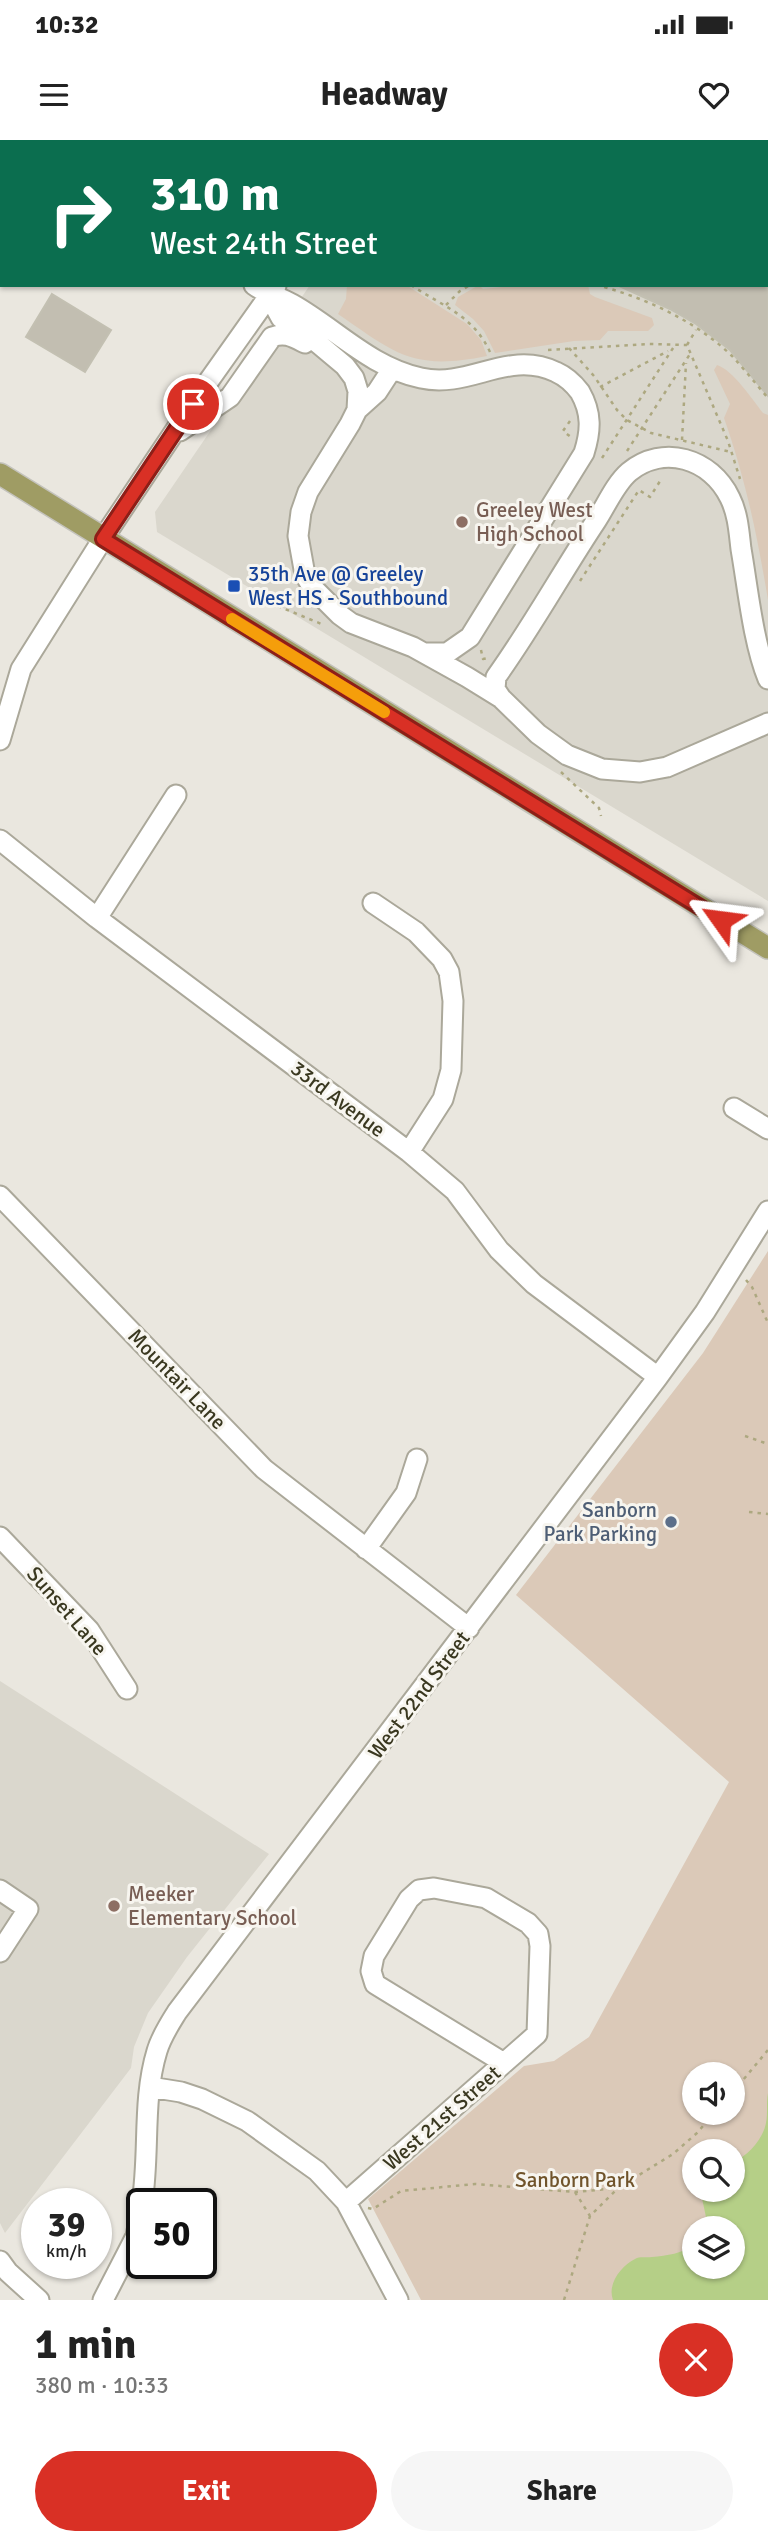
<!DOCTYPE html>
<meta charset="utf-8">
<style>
body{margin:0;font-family:Signika,sans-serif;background:#f6f6f6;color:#222;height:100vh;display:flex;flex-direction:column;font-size:26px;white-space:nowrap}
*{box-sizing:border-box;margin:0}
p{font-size:23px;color:#767676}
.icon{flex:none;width:38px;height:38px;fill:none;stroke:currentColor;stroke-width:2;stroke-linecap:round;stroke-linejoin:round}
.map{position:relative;height:2160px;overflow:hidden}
.drawer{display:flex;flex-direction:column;background:#fff;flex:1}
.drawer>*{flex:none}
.top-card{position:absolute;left:0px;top:0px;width:768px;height:147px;box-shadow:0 2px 5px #0004;background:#0b6e4f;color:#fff;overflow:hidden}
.controls{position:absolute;left:682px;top:1922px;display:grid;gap:14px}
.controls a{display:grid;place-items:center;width:63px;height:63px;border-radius:50%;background:#fff;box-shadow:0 2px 5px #0004;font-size:35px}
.speed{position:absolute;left:21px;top:2048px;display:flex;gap:14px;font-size:35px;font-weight:700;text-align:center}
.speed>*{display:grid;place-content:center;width:91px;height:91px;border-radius:50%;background:#fff;box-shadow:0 2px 5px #0004;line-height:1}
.speed small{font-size:18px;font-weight:400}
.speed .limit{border:4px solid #111;border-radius:10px;background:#fff;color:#111}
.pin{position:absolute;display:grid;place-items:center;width:60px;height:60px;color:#fff;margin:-30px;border:4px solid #fff;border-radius:50%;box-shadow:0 2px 7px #0007}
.me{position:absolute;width:77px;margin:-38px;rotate:301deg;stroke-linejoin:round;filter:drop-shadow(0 0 5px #0008)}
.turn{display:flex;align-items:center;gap:24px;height:147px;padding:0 35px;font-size:32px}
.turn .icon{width:91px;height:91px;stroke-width:2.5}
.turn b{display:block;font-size:49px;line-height:60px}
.round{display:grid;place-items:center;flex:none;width:74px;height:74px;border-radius:37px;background:#f6f6f6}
.headline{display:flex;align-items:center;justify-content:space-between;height:119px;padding:0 35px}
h1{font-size:42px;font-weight:700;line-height:52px}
.action{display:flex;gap:14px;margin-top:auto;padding:14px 35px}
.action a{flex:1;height:80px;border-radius:42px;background:#d93025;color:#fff;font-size:28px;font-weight:700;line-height:80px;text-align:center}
.action a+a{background:#f6f6f6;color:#222}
.status{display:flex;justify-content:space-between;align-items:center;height:49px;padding:0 35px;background:#fff;direction:ltr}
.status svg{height:19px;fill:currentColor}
header{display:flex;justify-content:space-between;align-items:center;height:91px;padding:0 35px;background:#fff;font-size:32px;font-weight:700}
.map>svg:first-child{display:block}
.built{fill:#dad7cd}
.green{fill:#dbc9b8;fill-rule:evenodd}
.water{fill:#b5cf87}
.building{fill:#c2beb1;stroke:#c3c0b2;stroke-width:2}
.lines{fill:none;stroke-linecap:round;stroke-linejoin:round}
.minor-casing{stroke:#aba89a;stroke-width:23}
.major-casing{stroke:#c4c3bc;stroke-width:24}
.path{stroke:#ada880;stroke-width:2.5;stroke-dasharray:3.5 5;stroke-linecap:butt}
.minor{stroke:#fff;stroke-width:19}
.major{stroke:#9f9c64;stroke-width:21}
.route-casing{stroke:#8d1f18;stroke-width:18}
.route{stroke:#d93025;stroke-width:12}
.slow{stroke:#f59e0b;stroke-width:12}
.education-dot{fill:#8d6e63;stroke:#f7f5ef;stroke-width:2.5}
.transit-dot{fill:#1a4fb4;stroke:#f7f5ef;stroke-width:2.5}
.service-dot{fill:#5c6f8a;stroke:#f7f5ef;stroke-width:2.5}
.labels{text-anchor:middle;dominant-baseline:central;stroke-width:6;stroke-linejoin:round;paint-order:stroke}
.education-label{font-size:21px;fill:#785e54;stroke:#f7f5ef;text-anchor:start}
.transit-label{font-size:21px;fill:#164399;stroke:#f7f5ef;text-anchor:start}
.street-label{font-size:21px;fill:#3a3820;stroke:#f7f5ef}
.service-label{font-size:21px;fill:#4e5e75;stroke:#f7f5ef;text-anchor:end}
.park-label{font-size:21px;fill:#70542b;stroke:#f7f5ef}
</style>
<div class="status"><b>10:32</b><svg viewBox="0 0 49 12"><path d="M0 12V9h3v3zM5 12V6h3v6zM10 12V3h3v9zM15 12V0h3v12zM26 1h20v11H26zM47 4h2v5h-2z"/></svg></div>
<header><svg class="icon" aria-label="menu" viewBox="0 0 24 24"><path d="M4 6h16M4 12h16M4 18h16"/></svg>Headway<svg class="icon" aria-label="heart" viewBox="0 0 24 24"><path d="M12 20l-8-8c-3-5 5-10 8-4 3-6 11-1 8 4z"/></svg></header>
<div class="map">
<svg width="768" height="2160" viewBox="0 0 768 2160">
<rect width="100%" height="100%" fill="#eae7df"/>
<path class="built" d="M408 0H768V761L157 392 155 372 310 145H766V2H407Z
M0 1541 269 1714 187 1817 148 1873 134 1907 131 1928 5 2093 0 2083Z"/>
<path class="green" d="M347 145H406L467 184 481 200 487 216C413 231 396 214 338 174L346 159Z
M479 145 483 149 521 145H588L590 154 595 157 652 178 654 185 648 191H608L600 200 574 201 495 213 484 191 473 179 455 165 458 157Z
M717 225C733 230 752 259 763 273L768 275V460C757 394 746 341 724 278L730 264 714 230Z
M768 1111V2160H421L368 2059 524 1926 554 1921 589 1897 729 1642 516 1455 703 1213ZM695 1934H733V1972H695ZM695 2011H733V2049H695ZM695 2088H733V2126H695Z"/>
<path class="water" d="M768 1953V2160H613C607 2144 621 2126 635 2119 640 2116 646 2118 652 2117 667 2116 682 2113 695 2105V2126H733V2088H704L706 2077 700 2049H733V2022C748 2016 763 1999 766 1983 768 1973 766 1963 768 1953Z"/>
<path class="building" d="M617 145H768V256L730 210 696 184 670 169Z
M52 154 111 190 85 232 26 197Z"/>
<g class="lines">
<g class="minor-casing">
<path id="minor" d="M20 0 23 2
M373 2 374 0
M254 145C269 156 278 156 292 164 335 188 370 227 421 238 470 249 508 209 556 232 565 236 574 244 580 252 592 273 591 291 584 313L470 497 447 513H424
M269 156 281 178 308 195 345 226 354 238 358 251 357 270 350 284 308 352 301 372 298 396 305 435 313 448 340 475 351 483 413 507 467 537 501 558 538 594 567 615 602 629 640 632 667 627 768 583
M357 270 377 252 392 229
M180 291 230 257 272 197C285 192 293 197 305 203
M501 558 495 549 496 537C532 487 562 432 596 381 606 366 615 344 629 332 663 304 711 318 730 358 738 374 739 392 741 409 748 449 753 502 768 539
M0 600 21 529 104 397 203 249 276 146
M0 700 97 778 409 1012 455 1051 499 1110 534 1144 658 1237
M373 763 416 792 442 819 449 832 453 861 451 930 443 959 409 1012
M97 778 176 655
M734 968 768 989
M0 1056 264 1329 469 1488
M0 1397 89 1490 127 1549
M366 1409 406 1353 417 1319
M0 1750 28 1769 0 1812
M150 1947 181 1952 202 1959 247 1981 317 2031 346 2062 398 2160
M346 2062 537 1894 540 1806 538 1794 528 1783 486 1758 434 1748 419 1750 409 1759 374 1816 371 1831 375 1844 504 1923
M142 2063C150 2013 142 1960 157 1911 161 1897 169 1885 177 1872L658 1237 705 1172 768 1071
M0 2121 8 2132 39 2160
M103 2160 136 2096 142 2064"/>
</g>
<g class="major-casing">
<path id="major" d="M0 334 768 808"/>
</g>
<path class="path" d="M766 5 768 2
M411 145C442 166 473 175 490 212
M596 145C644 157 696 181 732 216 744 229 756 244 768 258
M446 165 460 151 470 145
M687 205 696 190
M569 208 594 236 617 270 627 280 651 293 731 312
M548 210 649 204 687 205 728 301 740 339
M600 247 668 211
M570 281 563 291 571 297
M682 300 686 223
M627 311 690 214
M602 318 675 205
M580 441 639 350 650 357 662 338
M262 464 268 462 324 485
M481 510 483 519 488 518
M561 632 599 668 601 676
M746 1140 752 1147 768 1183
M745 1296 768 1304
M749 1372 768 1374
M733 1952 768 1910
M575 2052 590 2076
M368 2068 373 2069 401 2051 475 2044 575 2052 618 2048
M564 2160 590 2076 618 2048 673 2014 697 1993 715 1972"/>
<use href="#minor" class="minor"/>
<use href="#major" class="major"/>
</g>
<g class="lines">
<g class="route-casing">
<path id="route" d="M193 264 103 399 721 780"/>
</g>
<use href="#route" class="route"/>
<path class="slow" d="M232 479 384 572"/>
</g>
<g class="education-dot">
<circle cx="462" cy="382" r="7"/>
<circle cx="114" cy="1766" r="7"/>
</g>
<rect class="transit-dot" x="227" y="439" width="14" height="14" rx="3.5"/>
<circle class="service-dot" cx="671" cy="1382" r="7"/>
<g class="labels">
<g class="education-label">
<text x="476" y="370">Greeley West<tspan x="476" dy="24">High School</tspan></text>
<text x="128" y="1754">Meeker<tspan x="128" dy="24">Elementary School</tspan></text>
</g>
<g class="transit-label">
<text x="248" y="434">35th Ave @ Greeley<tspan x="248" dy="24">West HS - Southbound</tspan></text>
</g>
<g class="street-label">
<text transform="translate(338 959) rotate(37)">33rd Avenue</text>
<text transform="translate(177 1239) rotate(46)">Mountair Lane</text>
<text transform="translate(67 1471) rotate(49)">Sunset Lane</text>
<text transform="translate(419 1555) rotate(-53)">West 22nd Street</text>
<text transform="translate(442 1978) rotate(-41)">West 21st Street</text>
</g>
<g class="service-label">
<text x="657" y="1370">Sanborn<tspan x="657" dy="24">Park Parking</tspan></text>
</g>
<g class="park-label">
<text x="575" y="2040">Sanborn Park</text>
</g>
</g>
</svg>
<div class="controls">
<a><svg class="icon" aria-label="sound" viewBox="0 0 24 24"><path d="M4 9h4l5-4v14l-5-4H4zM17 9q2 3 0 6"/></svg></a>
<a><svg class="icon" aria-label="search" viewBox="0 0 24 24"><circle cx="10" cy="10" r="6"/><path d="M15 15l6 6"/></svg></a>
<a><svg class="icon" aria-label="layers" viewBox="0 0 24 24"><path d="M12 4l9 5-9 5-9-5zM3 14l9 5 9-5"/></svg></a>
</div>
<div class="speed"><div>39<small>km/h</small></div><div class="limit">50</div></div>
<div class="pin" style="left:193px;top:264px;background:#d93025"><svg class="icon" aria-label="arrive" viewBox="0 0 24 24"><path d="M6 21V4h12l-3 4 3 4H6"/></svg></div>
<svg class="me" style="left:721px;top:780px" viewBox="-20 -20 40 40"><path d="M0-17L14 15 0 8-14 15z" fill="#d93025" stroke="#fff" stroke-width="4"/></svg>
<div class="top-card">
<div class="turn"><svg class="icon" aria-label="right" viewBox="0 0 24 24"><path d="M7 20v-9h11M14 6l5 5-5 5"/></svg><div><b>310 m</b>West 24th Street</div></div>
</div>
</div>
<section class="drawer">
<div class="headline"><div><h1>1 min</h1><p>380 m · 10:33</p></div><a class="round" style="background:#d93025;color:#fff"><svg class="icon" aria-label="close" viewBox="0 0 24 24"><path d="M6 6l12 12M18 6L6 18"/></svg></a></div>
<div class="action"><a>Exit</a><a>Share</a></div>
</section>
